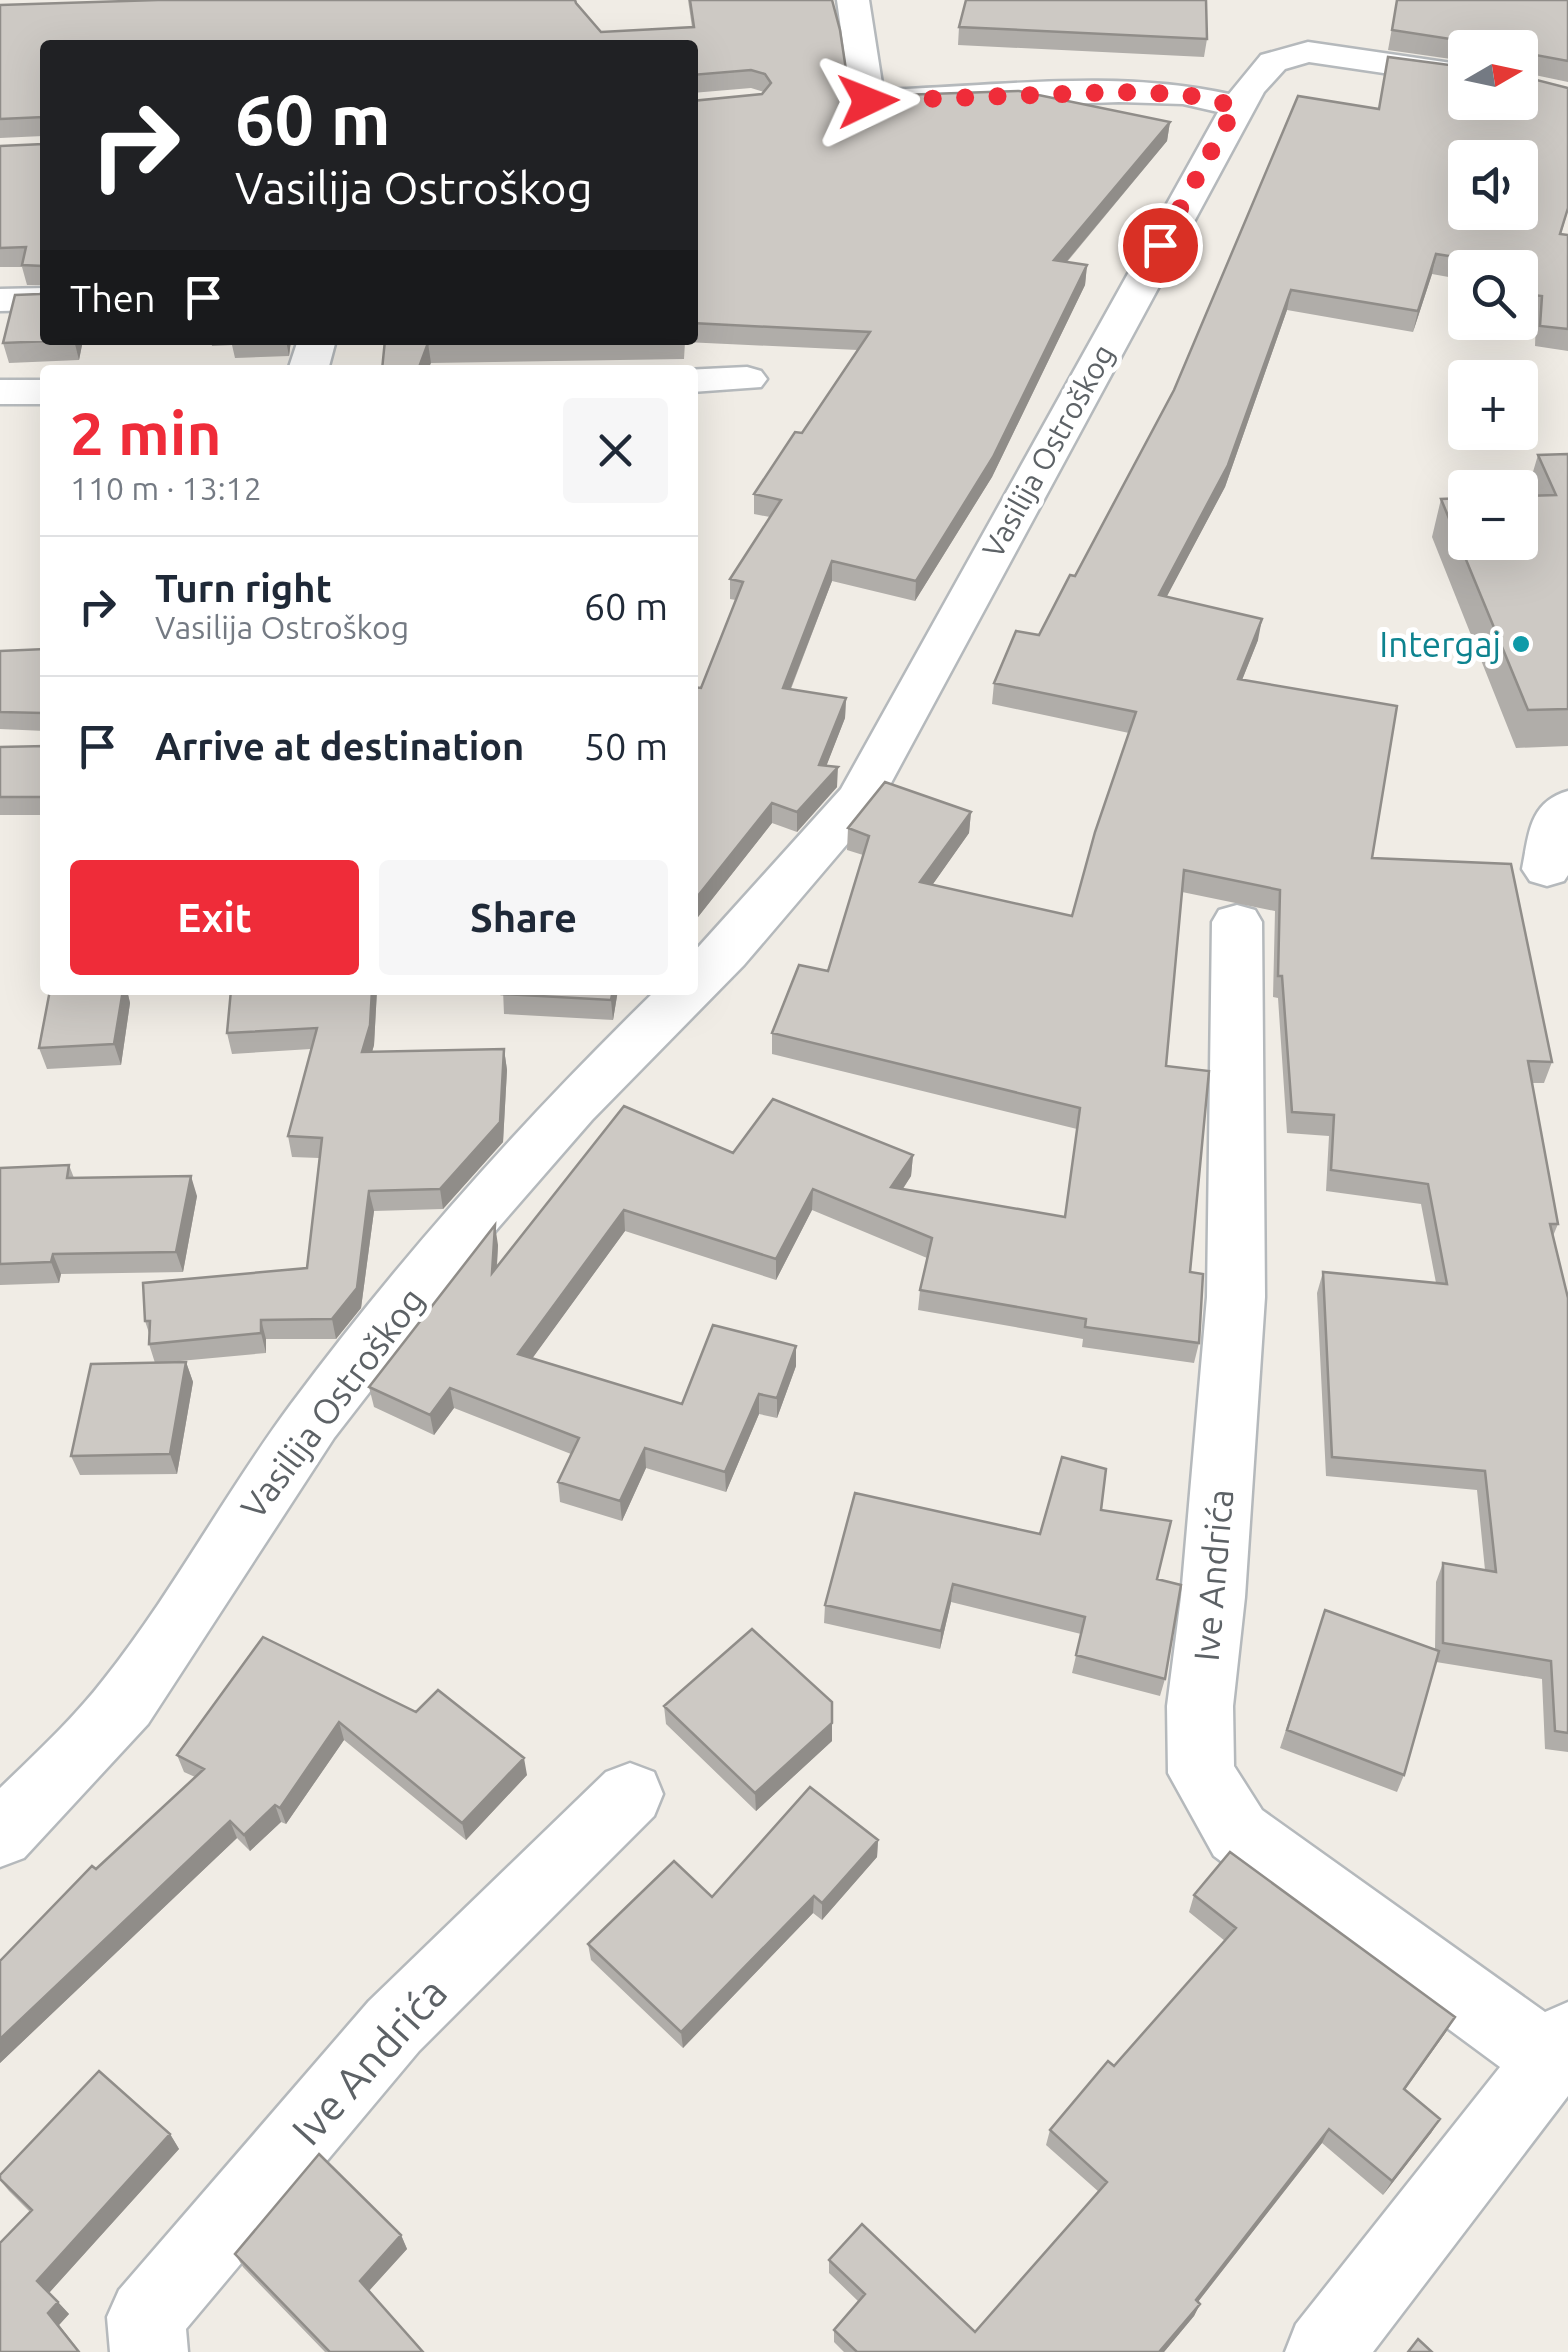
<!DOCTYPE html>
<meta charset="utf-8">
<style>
body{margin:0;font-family:Ubuntu,sans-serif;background:#f6f6f7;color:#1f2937;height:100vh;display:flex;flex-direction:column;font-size:38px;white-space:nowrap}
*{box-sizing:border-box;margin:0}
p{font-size:32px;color:#747a83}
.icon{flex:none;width:55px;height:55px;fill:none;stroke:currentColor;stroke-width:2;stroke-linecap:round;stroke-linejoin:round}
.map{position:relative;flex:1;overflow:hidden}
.side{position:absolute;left:40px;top:365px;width:658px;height:630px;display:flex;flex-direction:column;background:#fff;border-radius:10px;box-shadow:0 10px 40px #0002}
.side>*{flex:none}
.top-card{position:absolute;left:40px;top:40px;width:658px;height:305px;border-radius:10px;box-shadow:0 10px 40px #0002;background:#202124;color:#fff;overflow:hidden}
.needle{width:65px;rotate:81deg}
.tools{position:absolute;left:1448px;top:30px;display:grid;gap:20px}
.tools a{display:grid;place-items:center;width:90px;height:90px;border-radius:10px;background:#fff;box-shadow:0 10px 40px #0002;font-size:50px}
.pin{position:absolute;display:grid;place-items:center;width:85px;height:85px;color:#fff;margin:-42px;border:5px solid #fff;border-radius:50%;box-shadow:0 2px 10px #0007}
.me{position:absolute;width:110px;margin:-55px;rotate:88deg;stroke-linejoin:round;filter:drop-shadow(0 0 8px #0008)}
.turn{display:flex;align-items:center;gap:35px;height:210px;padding:0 30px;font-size:45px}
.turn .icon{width:130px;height:130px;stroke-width:2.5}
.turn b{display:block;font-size:70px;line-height:85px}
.then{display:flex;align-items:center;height:95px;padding:0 30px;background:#0003;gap:20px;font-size:38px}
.round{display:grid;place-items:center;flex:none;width:105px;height:105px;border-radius:10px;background:#f6f6f7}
.headline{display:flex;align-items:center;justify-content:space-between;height:170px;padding:0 30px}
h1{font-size:60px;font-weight:700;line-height:75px;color:#ef2c39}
.action{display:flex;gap:20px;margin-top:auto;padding:20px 30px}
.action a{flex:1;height:115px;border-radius:10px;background:#ef2c39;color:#fff;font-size:40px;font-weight:700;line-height:115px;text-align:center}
.action a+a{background:#f6f6f7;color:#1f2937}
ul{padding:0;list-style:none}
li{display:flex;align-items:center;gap:30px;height:140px;padding:0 30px;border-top:2px solid #e0e1e3}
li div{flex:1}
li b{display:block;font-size:38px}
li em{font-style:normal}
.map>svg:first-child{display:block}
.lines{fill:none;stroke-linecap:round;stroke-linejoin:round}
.minor-casing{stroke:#b5b9bc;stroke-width:5}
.minor{fill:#fff;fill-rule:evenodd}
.wall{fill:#b0ada9}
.shaded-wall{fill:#908d89}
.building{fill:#cdc9c4;stroke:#908d89;stroke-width:2.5;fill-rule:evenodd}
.route{stroke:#ef2c39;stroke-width:18;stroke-dasharray:0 32.4}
.culture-dot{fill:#0f9aa8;stroke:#fff;stroke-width:4}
.labels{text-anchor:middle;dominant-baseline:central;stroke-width:10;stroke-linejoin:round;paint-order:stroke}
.far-street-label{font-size:30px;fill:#5d6266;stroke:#fff}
.culture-label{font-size:35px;fill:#0d838f;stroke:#fff;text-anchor:end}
.street-label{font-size:35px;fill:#5d6266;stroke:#fff}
.near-street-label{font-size:42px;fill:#5d6266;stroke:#fff}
</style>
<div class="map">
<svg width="1568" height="2352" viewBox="0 0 1568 2352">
<rect width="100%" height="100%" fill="#f0ece5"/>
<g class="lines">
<g class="minor-casing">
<path id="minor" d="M837 0H869L883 90C996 86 1118 69 1229 94L1261 55 1308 42 1465 65V85L1309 62 1285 69 1264 92 877 809 744 965 592 1120 485 1243 334 1438 148 1724 24 1858 0 1867V1788C36 1753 73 1719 104 1679 173 1592 225 1493 291 1404 401 1256 524 1119 656 990H692V954L841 789 1218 112 1183 104 1119 102 868 111 856 108 851 101Z
M45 288V310L0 311V289Z
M298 340H336L328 370H288Z
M747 367 761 371 767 379 761 387 692 392V370H684Z
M0 380H45V404H0Z
M1568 791V875L1564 881 1547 886 1530 881 1522 869C1529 834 1529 802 1568 791Z
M1237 905 1255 910 1262 922 1265 1297 1245 1597 1233 1706 1234 1766 1262 1810 1545 2012 1568 2002V2096L1373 2352H1285L1296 2324 1500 2067 1214 1856 1168 1773 1167 1706 1181 1597 1207 1297 1212 922 1219 910Z
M630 1763 654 1772 663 1794 654 1816 419 2051 186 2329 188 2352H110L107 2317 119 2290 369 2001 606 1772Z"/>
</g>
<use href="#minor" class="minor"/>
</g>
<path class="wall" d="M688 0H832L848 83 856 93 869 96 1170 122 1167 141 1067 262 1087 265 1085 285 992 477 915 601 832 581 791 689 846 698 845 718 826 766 837 787 797 832 772 823 698 917 692 915V687L701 688 736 600 730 599V579L770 517 754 514V494L802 433 858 350 685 342 684 359 431 363 385 340H692V101L762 94 764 92 751 88 692 93V45H45V340H83L79 360 9 363 3 343 44 291V285H27L22 267H0V146L43 144V136L0 138V5L576 3 601 32 692 27Z
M1397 0H1568V82L1521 72V76L1568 88V210L1561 234 1568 235V351L1535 346 1536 317 1520 315V268H1465V280L1432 274 1413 332 1287 310 1225 487 1166 597 1258 640 1242 680 1372 858 1552 1062 1544 1083H1532L1558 1224 1553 1236 1568 1298V1752L1545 1749 1542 1679 1436 1662 1404 1775 1397 1792 1280 1748 1325 1610 1435 1649 1436 1582 1443 1563 1485 1570 1477 1490 1326 1476 1317 1293 1323 1272 1436 1283 1421 1204 1326 1191 1329 1136 1287 1133 1278 998 1273 997 1275 911 1182 892 1166 1066 1199 1343 1194 1363 1082 1347 1083 1339 918 1310 920 1290 927 1258 812 1210 776 1280 625 1231 532 1358 682 1404 796 1346V1366L777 1418 759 1414 726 1492 646 1468 622 1521 560 1502 558 1482 571 1454 454 1408 434 1435 374 1407 369 1387 498 1245 497 1267 733 1153 913 1155 911 1176 903 1189 1065 1217 1077 1129 772 1054V1033L828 971 863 855 847 850 848 828 971 812 969 833 932 885 1072 916 1129 733 992 704 994 683 1039 635 1075 576 1378 108 1465 102 1520 48H1465V61L1388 50Z
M959 27 1207 39 1204 57 958 45Z
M211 340H291L289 356 235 358 232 345 212 346Z
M1568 454V746L1516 748 1432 537 1441 499 1529 496 1527 492 1538 455Z
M45 649V731L0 729V651Z
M45 746V815H0V747Z
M50 990H127L130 1003 121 1065 47 1069 39 1048Z
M231 990H377L374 1045 372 1052 504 1049 507 1070 503 1142 443 1209 374 1211 361 1308 336 1339H266V1353L169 1362H186L193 1382 177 1474 80 1475 71 1456 155 1363 149 1344V1333L145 1321 307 1268 319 1158 292 1157 288 1136 311 1049 232 1054 227 1033Z
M503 990H618L613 1020 504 1014Z
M69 1165 74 1178 197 1196 183 1272 61 1274 59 1283 0 1285V1168Z
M1101 1510 1157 1579 1165 1679 1160 1696 1072 1673 1081 1634 951 1602 940 1649 824 1623 825 1605 1040 1534Z
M263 1637 527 1775 466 1840 344 1740 286 1824 281 1822 250 1851 237 1838 0 2063V1961L96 1869 195 1777 184 1772 177 1755Z
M664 1706 832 1741 756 1811 666 1724Z
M878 1840 877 1857 822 1920 813 1913 683 2048 591 1960 588 1944 712 1897Z
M1194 1895 1455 2017 1446 2032 1405 2090 1440 2119 1431 2133 1383 2195 1322 2143 1198 2302 1200 2304 1194 2316 1164 2352H844L834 2342V2330L859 2302 829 2273V2260L975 2332 1099 2192 1046 2145 1050 2130 1114 2066 1225 1941 1189 1912Z
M170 2134 179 2149 49 2293 69 2314 59 2325 0 2352 30 2212 9 2191 0 2180Z
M401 2235 407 2249 369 2291 423 2352H325L243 2267 235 2254Z"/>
<path class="shaded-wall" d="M1170 122 1167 141 1052 279 1054 260Z
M1436 254 1432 274 1413 332 1418 311Z
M1087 265 1085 285 992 477 915 601 916 581Z
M1291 290 1287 310 1225 487 1156 617 1159 595Z
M74 340H83L79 360Z
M286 340H291L289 356Z
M428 343 431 363 428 370H418Z
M832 561V581L783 708V688Z
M1262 619 1258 640 1234 700 1238 679Z
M846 698 845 718 819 785V765Z
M838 767 837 787 797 832V812Z
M772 803V823L698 917 697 897Z
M971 812 969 833 919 904 920 882Z
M123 990H127L130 1003 121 1065 114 1044Z
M372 990H377L374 1045 366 1073 362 1052Z
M613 990H618L613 1020 611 1000Z
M504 1049 507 1070 503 1142 443 1209 440 1189Z
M913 1155 911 1176 890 1208 891 1187Z
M191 1176 197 1196 183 1272 176 1252Z
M813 1189 812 1210 776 1280V1259Z
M369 1191 374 1211 361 1308 336 1339 332 1319Z
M624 1210 625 1231 521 1374 518 1354Z
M495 1225 498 1245 495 1294 492 1273Z
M53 1254 61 1274 59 1283 51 1262Z
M261 1320 266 1339V1353L261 1333Z
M796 1346V1366L777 1418V1398Z
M186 1362 193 1382 177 1474 170 1454Z
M450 1388 454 1408 434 1435 430 1415Z
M759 1394V1414L726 1492 725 1472Z
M645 1448 646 1468 622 1521 620 1501Z
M953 1584 951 1602 940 1649 941 1631Z
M339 1722 344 1740 286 1824 280 1808Z
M832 1723V1741L756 1811 755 1793Z
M524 1758 527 1775 466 1840 462 1823Z
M275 1805 281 1822 250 1851 244 1835Z
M230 1821 237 1838 0 2063V2039Z
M878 1840 877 1857 822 1920V1903Z
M814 1896 813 1913 683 2048 681 2032Z
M1455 2017 1446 2032 1395 2103 1404 2089Z
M1440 2119 1431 2133 1383 2195 1392 2181Z
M1329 2129 1322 2143 1190 2312 1196 2300Z
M170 2134 179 2149 48 2294 37 2281Z
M401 2235 407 2249 366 2294 360 2281Z
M58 2302 69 2314 59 2325 80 2352 48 2313Z
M1200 2304 1194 2316 1164 2352H1159Z"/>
<path class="building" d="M158 0H575L576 3 601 32 694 27 690 0H832L840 30 848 83 856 93 869 96 1019 91 1170 122 1054 260 1087 265 993 457 916 581 832 561 783 688 846 698 819 765 838 767 797 812 772 803 697 897 692 896V687L701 688 743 582 730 579 781 500 754 494 795 432 802 433 870 332 692 323V101L762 94 771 83 765 74 751 70 692 75V45H45V340H75L3 343 15 295 40 294 44 291 43 266 22 265 26 247 0 248V146L43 144V117L0 119V5Z
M966 0H1206L1207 39 959 27Z
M1397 0H1568V61L1525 53 1521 56V76L1568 88V208L1560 234 1568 235V329L1540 326 1542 296 1525 294 1526 268 1436 254 1418 311 1291 290 1228 465 1159 595 1262 619 1238 679 1397 706 1372 858 1511 864 1552 1062 1528 1061 1558 1224H1550L1568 1298V1733L1555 1731 1551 1661 1443 1643V1563L1496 1572 1485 1471 1332 1457 1323 1272 1447 1284 1428 1184 1331 1170 1334 1115 1292 1112 1282 976H1278L1280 890 1184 870 1166 1066 1209 1071 1190 1272 1203 1274 1199 1343 1085 1327 1086 1319 920 1290 932 1238 813 1189 776 1259 624 1210 518 1354 682 1404 713 1325 796 1346 777 1398 759 1394 725 1472 645 1448 620 1501 558 1482 579 1438 450 1388 430 1415 369 1387 495 1225 492 1273 624 1106 733 1153 773 1099 913 1155 891 1187 1065 1217 1080 1108 772 1033 799 965 828 971 869 836 848 828 885 782 971 812 920 882 1072 916 1095 832 1136 712 994 683 1016 631 1039 635 1070 575 1075 576 1174 390 1298 96 1379 109 1388 57 1465 67V102H1520V48H1470V42L1392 30ZM1465 158H1520V212H1465Z
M385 340H658L428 343 418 370H382Z
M1568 454V709L1528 710 1441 499 1465 498V542H1520V496L1556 495 1538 455Z
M45 649V705L43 713 0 712V651Z
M45 746V797H0V747Z
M50 990H123L114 1044 39 1048Z
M231 990H372L370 1025 362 1052 504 1049 500 1122 440 1189 369 1191 357 1288 332 1319 261 1320V1333L149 1344 150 1321H145L143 1283 307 1268 322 1138 288 1136 317 1028 227 1033Z
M503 990H613L611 1000 502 994Z
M69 1165 67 1178 191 1176 176 1252 53 1254 51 1262 0 1264V1168Z
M186 1362 170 1454 71 1456 91 1364Z
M1062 1457 1106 1469 1101 1510 1171 1521 1157 1579 1181 1585 1165 1679 1076 1655 1085 1617 953 1584 941 1631 825 1605 855 1493 1040 1534Z
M1325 1610 1439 1651 1404 1775 1287 1730Z
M752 1629 832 1702V1723L755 1793 664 1706Z
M263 1637 416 1712 438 1690 524 1758 462 1823 339 1722 280 1808 275 1805 244 1835 230 1821 0 2039V1961L92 1866 96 1869 204 1769 177 1755Z
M810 1787 878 1840 822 1903 814 1896 681 2032 588 1944 674 1861 712 1897Z
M1230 1852 1455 2017 1404 2089 1440 2119 1392 2181 1329 2129 1196 2300 1200 2304 1159 2352H857L834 2330 865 2294 829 2260 862 2224 975 2332 1107 2182 1050 2130 1108 2061 1114 2066 1236 1928 1194 1895Z
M99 2071 170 2134 37 2281 58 2302 48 2313 79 2352H0V2243L32 2210 0 2179V2175Z
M319 2154 401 2235 360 2281 423 2352H330L235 2254Z
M1418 2339 1432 2352H1408Z"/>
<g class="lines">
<path class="route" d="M868 101 1119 92 1183 94 1236 106 1160 245"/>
</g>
<circle class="culture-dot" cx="1521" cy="644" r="10"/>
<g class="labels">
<g class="far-street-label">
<text transform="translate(1048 451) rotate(-61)">Vasilija Ostroškog</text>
</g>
<g class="culture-label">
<text x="1501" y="644">Intergaj</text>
</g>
<g class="street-label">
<text transform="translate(332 1403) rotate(-53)">Vasilija Ostroškog</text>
<text transform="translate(1213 1575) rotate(-85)">Ive Andrića</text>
</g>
<g class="near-street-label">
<text transform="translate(369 2061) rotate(-48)">Ive Andrića</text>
</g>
</g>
</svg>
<div class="tools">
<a><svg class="needle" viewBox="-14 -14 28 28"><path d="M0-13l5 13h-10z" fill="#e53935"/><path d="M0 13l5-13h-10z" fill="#747a83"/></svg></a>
<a><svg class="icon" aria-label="sound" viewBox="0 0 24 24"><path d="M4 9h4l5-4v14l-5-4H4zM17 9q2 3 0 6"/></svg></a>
<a><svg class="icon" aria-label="search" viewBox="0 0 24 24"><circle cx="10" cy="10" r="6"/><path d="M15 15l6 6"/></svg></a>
<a>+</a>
<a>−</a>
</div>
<div class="pin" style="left:1160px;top:245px;background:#d93025"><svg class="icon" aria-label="arrive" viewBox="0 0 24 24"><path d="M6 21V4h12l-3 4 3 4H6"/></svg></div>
<svg class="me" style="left:868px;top:101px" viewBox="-20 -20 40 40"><path d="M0-17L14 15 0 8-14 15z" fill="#ef2c39" stroke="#fff" stroke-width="4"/></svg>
<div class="top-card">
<div class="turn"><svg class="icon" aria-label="right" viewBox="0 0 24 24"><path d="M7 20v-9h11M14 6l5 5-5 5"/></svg><div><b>60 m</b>Vasilija Ostroškog</div></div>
<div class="then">Then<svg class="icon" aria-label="arrive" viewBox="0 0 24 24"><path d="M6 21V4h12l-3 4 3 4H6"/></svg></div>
</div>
<section class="side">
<div class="headline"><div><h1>2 min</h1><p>110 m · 13:12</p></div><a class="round"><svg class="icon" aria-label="close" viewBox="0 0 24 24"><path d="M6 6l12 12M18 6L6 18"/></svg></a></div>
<ul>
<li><svg class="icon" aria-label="right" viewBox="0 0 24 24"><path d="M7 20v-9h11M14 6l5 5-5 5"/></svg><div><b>Turn right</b><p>Vasilija Ostroškog</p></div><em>60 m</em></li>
<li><svg class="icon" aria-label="arrive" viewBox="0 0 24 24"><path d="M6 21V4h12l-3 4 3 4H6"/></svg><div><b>Arrive at destination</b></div><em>50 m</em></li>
</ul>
<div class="action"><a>Exit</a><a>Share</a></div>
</section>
</div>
